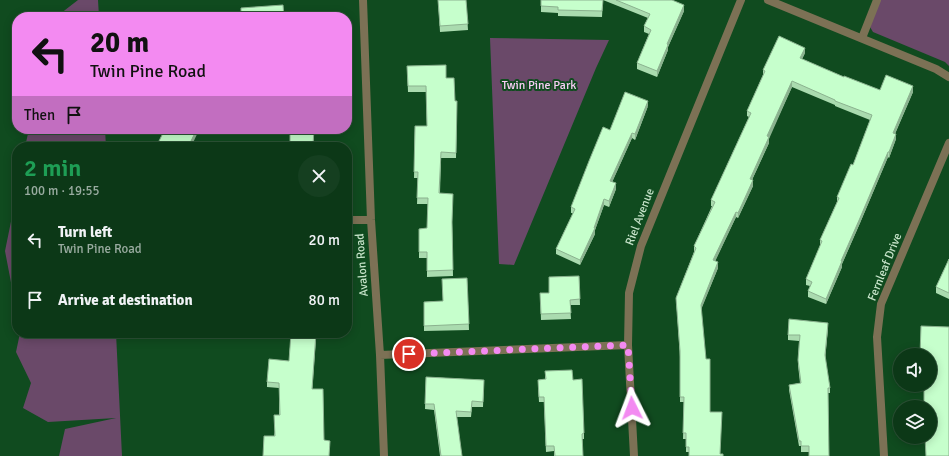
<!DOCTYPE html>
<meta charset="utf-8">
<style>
body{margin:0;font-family:Signika,sans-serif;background:#153f20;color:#f1f3f6;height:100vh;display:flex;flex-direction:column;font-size:15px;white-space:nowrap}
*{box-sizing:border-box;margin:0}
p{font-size:13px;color:#9aaca1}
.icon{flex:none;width:22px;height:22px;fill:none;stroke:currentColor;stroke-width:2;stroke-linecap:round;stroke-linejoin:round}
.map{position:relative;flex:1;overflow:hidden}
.side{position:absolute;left:12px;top:142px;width:340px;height:196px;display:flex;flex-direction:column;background:#0c3817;border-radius:16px;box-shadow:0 2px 10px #0003,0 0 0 1px #2c5236}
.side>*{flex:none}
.top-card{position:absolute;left:12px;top:12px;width:340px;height:122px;border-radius:16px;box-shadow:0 2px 10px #0003,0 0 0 1px #2c5236;background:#f38af1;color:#111;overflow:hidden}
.tools{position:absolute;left:893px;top:348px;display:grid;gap:8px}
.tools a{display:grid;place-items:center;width:44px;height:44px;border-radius:50%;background:#0c3817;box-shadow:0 2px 10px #0003,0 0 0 1px #2c5236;font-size:20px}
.pin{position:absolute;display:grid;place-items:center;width:34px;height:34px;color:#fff;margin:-17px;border:2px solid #fff;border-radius:50%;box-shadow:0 1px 4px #0007}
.me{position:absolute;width:44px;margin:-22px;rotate:357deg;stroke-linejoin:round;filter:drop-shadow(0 0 3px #0008)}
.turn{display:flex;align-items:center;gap:14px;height:84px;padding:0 12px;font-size:18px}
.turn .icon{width:52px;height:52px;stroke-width:2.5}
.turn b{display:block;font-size:28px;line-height:34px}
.then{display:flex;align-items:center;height:38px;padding:0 12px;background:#0003;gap:8px;font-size:15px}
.round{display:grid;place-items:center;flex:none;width:42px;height:42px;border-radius:21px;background:#153f20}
.overview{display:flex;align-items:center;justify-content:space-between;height:68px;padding:0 12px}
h1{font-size:24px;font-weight:600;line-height:30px;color:#1e9e55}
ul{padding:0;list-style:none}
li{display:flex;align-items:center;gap:12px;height:60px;padding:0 12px}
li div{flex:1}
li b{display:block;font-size:15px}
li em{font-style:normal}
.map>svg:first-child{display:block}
.green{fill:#6a4969}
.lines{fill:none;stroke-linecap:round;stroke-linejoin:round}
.lane{stroke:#7c7155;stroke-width:8}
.street{stroke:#7c7155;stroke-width:8}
.wall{fill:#aadbaf}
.shaded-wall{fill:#8bb28f}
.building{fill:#c6ffcc;stroke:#8bb28f}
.route{stroke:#f38af1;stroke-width:7;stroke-dasharray:0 12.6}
.labels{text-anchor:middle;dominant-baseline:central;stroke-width:4;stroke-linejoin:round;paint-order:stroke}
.park-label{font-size:12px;fill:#f9cef6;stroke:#104b1f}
.street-label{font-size:12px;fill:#c7e4ca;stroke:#104b1f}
</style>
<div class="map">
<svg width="949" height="456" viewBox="0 0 949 456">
<rect width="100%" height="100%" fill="#104b1f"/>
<path class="green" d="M78 0H98L99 17H56Z
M879 0H949V66L945 62 873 32 870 27Z
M490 38 609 40 596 68 514 265 499 264Z
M29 129H105L106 147H25Z
M17 192V314L5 251Z
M20 333H116L122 456H59L65 429 116 418 48 422 23 408 31 383 16 352Z"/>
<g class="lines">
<path class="lane" d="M862 38 877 0"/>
<path class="street" d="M363 0 371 220 380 355 384 456
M768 0 936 69 949 77
M347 220H371
M380 355 628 345
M634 456 628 345 629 293 641 246 741 0
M884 456 877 337 881 304 949 143"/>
</g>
<path class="wall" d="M438 0H466L468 30 440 32Z
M541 0H672L684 11 668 47V50L657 77 637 69V63L649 34 644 32V26L648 18 603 0 602 17 558 16V13L541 12Z
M805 53 802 59 844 77 880 90 913 92 895 134 896 139 889 158 888 157 860 223 842 264V267L826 304 808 297V291L810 286 806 285V279L820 246V240L837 202V197L853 165 870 120 835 106V105L792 87 769 137V143L752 180 753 186 738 218 736 217 715 261 718 268 701 309 689 452H686V439H683L684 402H680V357L676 298 694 252V246L712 206H711V200L749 117 747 116V111L763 75V70Z
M407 66 446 78 455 101H457L456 158H441L440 193 452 224 453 276 427 277V258H419V229L427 228 428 204H417L418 178H414L415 126H427L426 92H408Z
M648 106 635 140 632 138 612 182 616 189 609 207 604 205 595 230V234L580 265 556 254V249L573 213H571V207Z
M210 129H246V135L210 134Z
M290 129H314L313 147H290Z
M949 259V299L936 293V287Z
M579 276 580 305H570L571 319 541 320 540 293H549Z
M467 278 469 330 424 331V302L443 301Z
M828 328 825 357 830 388V393H828L809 452H801V446H799L789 390V385L800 383 798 365 799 341 788 340V335Z
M291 333H321V337H316L312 389 324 440 330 446 274 436 279 415V388L267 387V382L289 361Z
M545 371 573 380 584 433V439H582L583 456H554V451L546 452 544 402H539L538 385V380L545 379Z
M426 377 484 380 483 407H472L471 417H456L462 456H440L434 410 425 409Z"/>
<path class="shaded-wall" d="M684 5V11L668 47V50L657 77V71L667 44Z
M805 48V53L800 63V58Z
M792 81V87L769 139V137V143L750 184V179L767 136Z
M913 86V92L893 138V133Z
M648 101V106L635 140V134Z
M197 129H199V130L191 147H188Z
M632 133V138L610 187V181Z
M896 134V139L889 158V152Z
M888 152V157L860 223 842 264V267L826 304V299L841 261Z
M753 180V186L738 218V213Z
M616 183V189L609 207V201Z
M604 199V205L595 230V234L580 265V260L594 228Z
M736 212V217L713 266V260Z
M718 262V268L701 310V305Z
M828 323V328L825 361V355Z
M316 333V337L312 395V389Z"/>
<path class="building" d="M438 0H466L468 24 440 26Z
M541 0H603L602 11 558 10V7L541 6Z
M616 0H672L684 5 667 44 668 45 657 71 637 63 651 30 644 26 650 14Z
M283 5 284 17H241V8Z
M779 36 805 48 800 58 844 77V76L880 90 886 75 913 86 893 133 896 134 889 152H888L860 218 841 261H842L826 299 808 291 812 282 806 279 822 241 820 240 839 198 837 197 851 164 853 165 872 115 835 101V100L792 81 767 136 769 137 750 179 753 180 738 213 736 212 713 260 718 262 701 305 706 359H710V412H722L720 454H723V456H689V447H686V433H683L684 397H680V351L676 298 696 248 694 246 715 202 711 200 751 113 747 111 765 71 763 70Z
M446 65V78H454L455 101H457L456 153 441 152 439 193 453 194 452 222 453 270 427 271V252H419V229L427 228 428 198H417L418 172H414L415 126H427L426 86H408L407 66Z
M625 92 648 101 635 134 632 133 610 181 616 183 609 201 604 199 594 228H595L580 260 556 249 575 209 571 207 589 161 603 127 610 130Z
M165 129H197L188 147H161L157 145Z
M212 129H246V130Z
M290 129H314L313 145 290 144Z
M949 259V293L936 287Z
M579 276 580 299 570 300 571 313 541 314 540 293H549V277Z
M467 278 469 324 424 326V302L443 301 442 279Z
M789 319 828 323 825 355 830 388H828L829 456H809V446H801V441H799L789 385 801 383 798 360 800 335H788Z
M921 326 949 327V456H926L925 437H930V407H924V385H930V355H920Z
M291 333H316L312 389H323L324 440 330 441 329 456H263L264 436H275L274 415H280L279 383 267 382 269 359 289 361Z
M572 370 573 380 582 379 584 433 582 434 583 456H555L554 446H546L544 397H539L538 380 546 379 545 371Z
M426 377 484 380 483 402 472 401 471 412 456 411 462 456H441L434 404H425Z"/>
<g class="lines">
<path class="route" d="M409 354 628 345 632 408"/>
</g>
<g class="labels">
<g class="park-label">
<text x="539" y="85">Twin Pine Park</text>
</g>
<g class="street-label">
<text transform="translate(640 217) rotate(-69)">Riel Avenue</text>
<text transform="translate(362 265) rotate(-94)">Avalon Road</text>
<text transform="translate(885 267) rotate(-68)">Fernleaf Drive</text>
</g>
</g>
</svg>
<div class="tools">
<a><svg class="icon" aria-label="sound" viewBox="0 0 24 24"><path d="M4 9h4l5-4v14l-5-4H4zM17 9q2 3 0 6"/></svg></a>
<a><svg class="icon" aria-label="layers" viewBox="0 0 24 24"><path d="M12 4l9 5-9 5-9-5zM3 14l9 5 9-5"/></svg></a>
</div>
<div class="pin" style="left:409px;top:354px;background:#d93025"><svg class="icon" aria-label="arrive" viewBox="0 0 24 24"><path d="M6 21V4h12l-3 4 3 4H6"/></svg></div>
<svg class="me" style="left:632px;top:408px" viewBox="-20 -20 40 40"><path d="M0-17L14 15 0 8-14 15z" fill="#f38af1" stroke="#fff" stroke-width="4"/></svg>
<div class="top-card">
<div class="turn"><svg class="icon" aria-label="left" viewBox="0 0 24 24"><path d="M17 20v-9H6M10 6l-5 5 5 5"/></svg><div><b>20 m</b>Twin Pine Road</div></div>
<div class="then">Then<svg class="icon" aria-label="arrive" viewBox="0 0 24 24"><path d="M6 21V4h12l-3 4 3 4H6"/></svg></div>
</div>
<section class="side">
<div class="overview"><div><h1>2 min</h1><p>100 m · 19:55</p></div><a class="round"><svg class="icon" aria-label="close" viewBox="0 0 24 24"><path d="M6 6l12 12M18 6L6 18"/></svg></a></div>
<ul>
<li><svg class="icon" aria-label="left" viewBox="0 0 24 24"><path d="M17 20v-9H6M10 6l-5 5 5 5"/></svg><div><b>Turn left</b><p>Twin Pine Road</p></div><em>20 m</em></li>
<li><svg class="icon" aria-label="arrive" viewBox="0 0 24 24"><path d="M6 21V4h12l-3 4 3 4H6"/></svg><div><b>Arrive at destination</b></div><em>80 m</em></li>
</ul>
</section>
</div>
